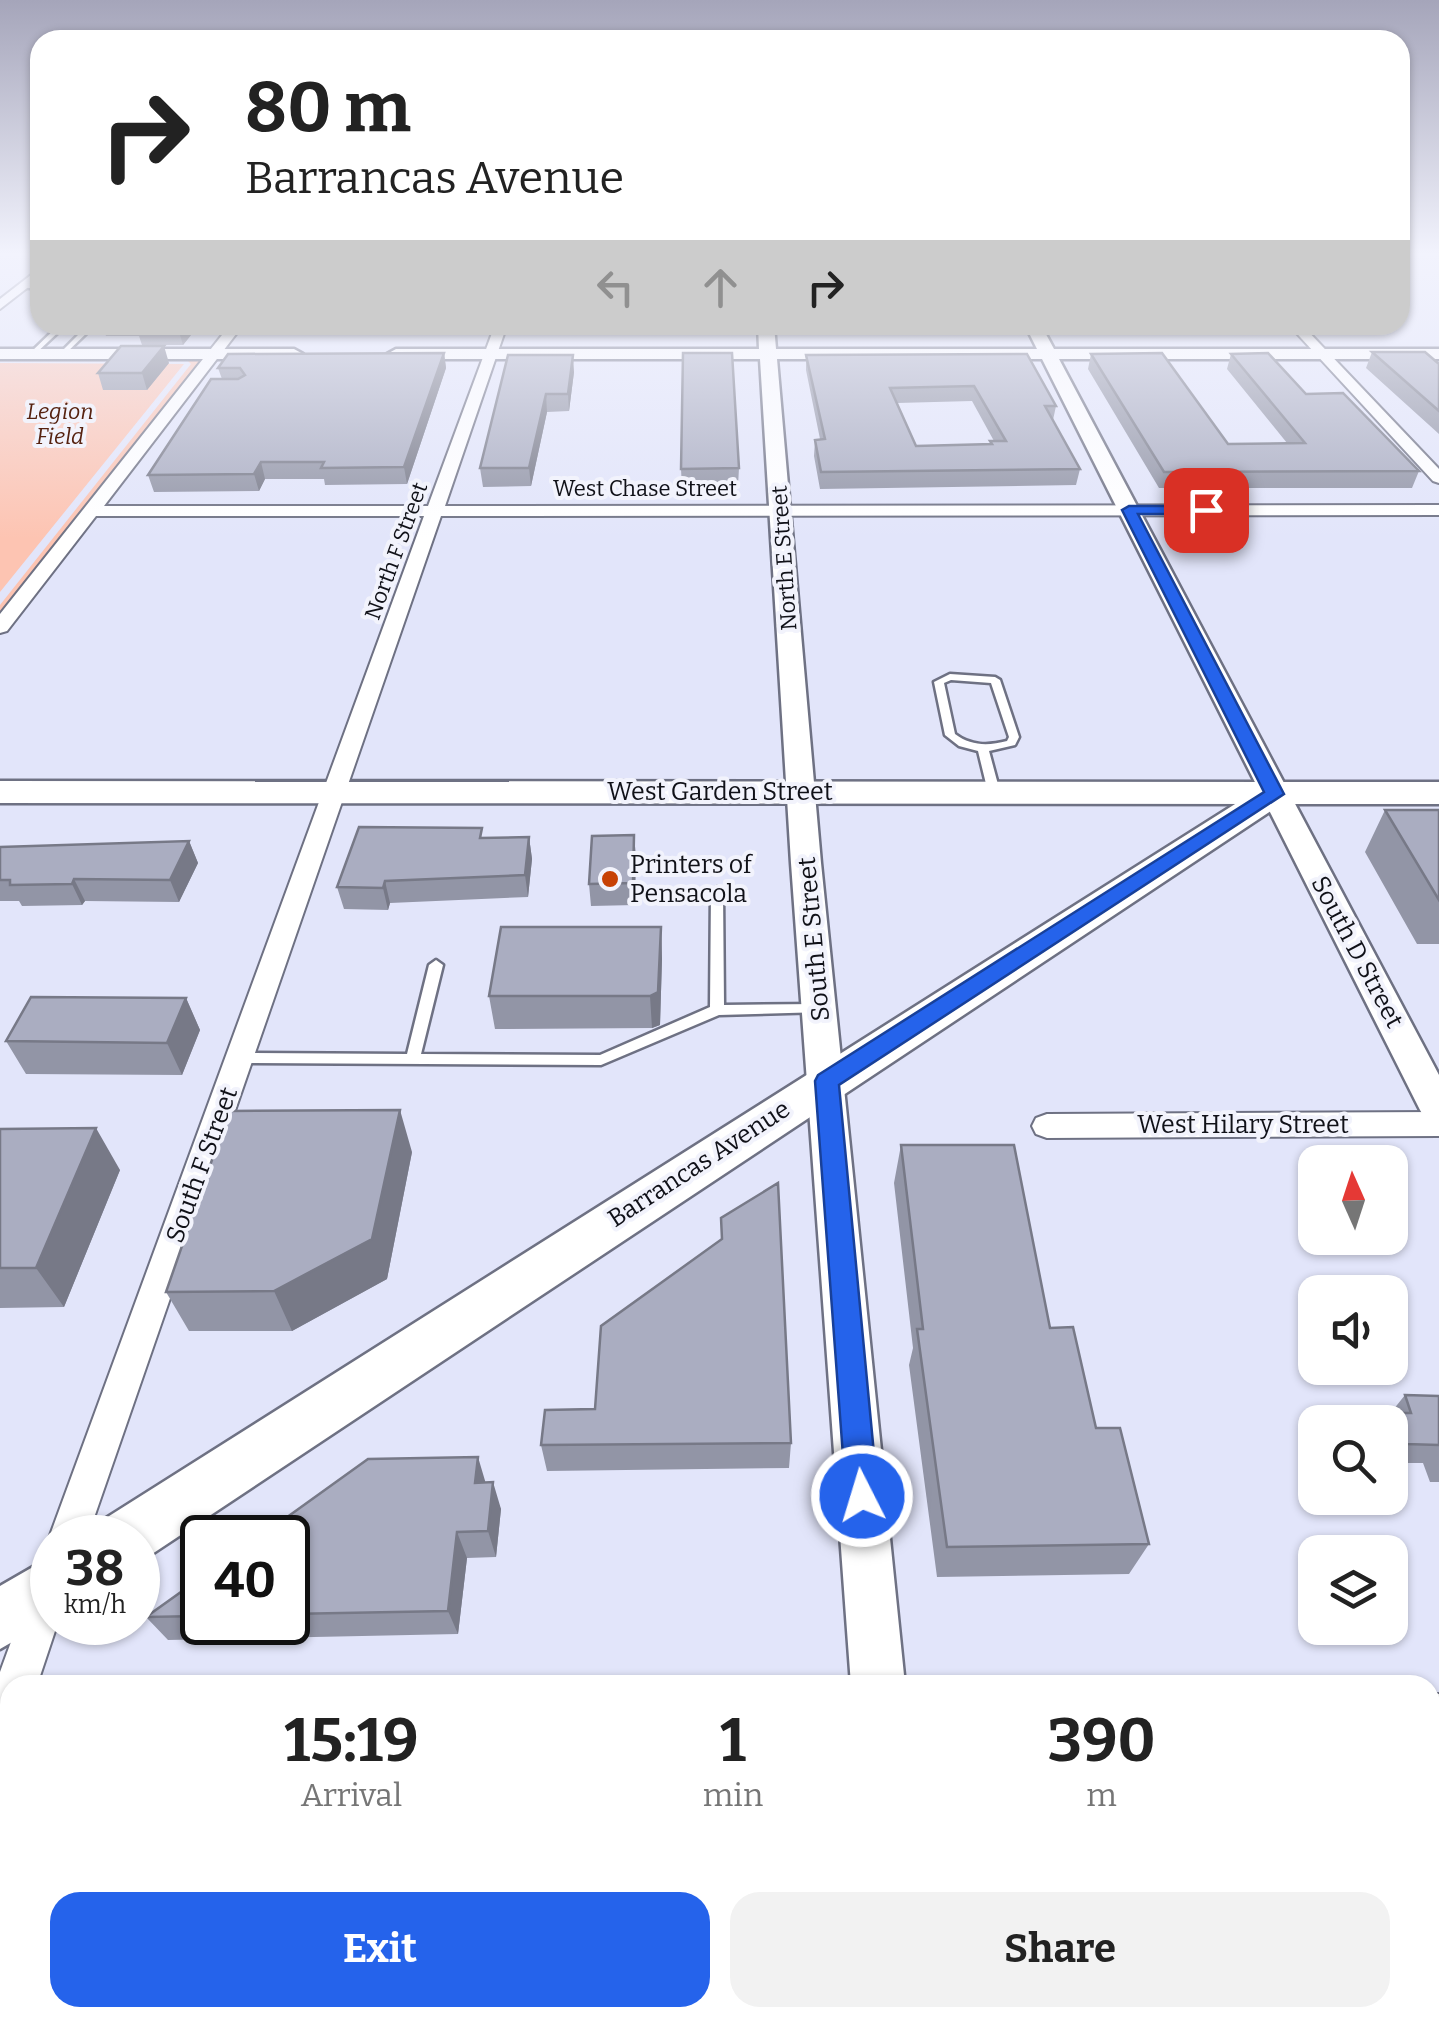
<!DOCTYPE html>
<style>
body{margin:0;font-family:Bitter,serif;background:#f2f2f2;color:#222;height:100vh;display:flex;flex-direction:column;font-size:38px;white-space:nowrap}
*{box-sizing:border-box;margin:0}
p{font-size:32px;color:#767676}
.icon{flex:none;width:55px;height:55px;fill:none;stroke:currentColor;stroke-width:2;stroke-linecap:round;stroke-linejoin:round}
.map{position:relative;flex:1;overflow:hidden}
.side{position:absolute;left:0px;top:1675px;width:1440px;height:352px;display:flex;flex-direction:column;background:#fff;border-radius:30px 30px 0 0;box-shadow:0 2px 8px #0004}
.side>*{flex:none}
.guide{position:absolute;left:30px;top:30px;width:1380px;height:305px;border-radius:30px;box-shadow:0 2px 8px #0004;background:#fff;color:#222;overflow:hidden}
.needle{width:65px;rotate:357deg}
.controls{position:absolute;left:1298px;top:1145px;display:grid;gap:20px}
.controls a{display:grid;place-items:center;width:110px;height:110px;border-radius:20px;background:#fff;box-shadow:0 2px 8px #0004;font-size:50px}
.speed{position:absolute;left:30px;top:1515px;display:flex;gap:20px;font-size:50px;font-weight:700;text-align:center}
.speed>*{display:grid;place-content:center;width:130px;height:130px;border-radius:50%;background:#fff;box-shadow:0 2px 8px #0004;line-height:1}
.speed small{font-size:25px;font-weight:400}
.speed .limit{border:5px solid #111;border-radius:15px;background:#fff;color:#111}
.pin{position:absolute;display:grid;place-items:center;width:85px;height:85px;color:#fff;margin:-42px;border-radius:20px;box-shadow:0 5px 15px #0006}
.me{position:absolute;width:110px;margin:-55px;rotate:355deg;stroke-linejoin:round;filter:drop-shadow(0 0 8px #0008)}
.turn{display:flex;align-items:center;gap:35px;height:210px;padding:0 50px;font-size:45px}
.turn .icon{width:130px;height:130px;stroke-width:2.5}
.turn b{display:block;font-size:70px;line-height:85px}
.lanes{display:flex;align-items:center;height:95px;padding:0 50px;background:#0003;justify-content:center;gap:50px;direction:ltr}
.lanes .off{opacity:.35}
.eta{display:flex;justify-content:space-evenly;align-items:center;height:170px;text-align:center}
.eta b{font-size:60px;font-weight:700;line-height:70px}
.cta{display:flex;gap:20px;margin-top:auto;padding:20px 50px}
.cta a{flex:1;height:115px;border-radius:30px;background:#2563eb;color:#fff;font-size:40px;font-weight:700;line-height:115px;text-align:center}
.cta a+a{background:#f2f2f2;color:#222}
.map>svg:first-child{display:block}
.green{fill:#fdc4b2}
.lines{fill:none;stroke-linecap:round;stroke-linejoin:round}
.service-casing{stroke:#6e7183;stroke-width:5}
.minor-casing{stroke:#6e7183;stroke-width:4}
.tertiary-casing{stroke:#6e7183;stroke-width:5}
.secondary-casing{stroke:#6e7183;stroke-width:5}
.primary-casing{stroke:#6e7183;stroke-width:5}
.service{fill:#fff;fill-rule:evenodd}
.minor{fill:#fff;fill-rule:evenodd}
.tertiary{fill:#fff;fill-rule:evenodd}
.secondary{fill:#fff;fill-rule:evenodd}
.primary{fill:#fff;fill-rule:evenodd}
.wall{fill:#9295a6;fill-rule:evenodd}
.shaded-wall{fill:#777987}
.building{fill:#aaadc1;stroke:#777987;stroke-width:2.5;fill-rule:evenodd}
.route{fill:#2563eb;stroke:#184099;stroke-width:2.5}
.poi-dot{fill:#c74104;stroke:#f2f3fc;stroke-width:4}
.labels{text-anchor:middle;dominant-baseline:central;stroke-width:8;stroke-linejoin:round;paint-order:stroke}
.far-park-label{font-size:22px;font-style:italic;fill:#562210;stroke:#f2f3fc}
.far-street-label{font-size:22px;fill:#101118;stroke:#f2f3fc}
.street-label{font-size:25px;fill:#101118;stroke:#f2f3fc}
.poi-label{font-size:25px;fill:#101118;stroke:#f2f3fc;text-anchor:start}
</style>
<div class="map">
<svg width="1439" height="2027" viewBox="0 0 1439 2027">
<rect width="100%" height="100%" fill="#e2e5fa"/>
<path class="green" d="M0 357H203L0 612V605L191 364 187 360H0Z
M0 363 184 364 0 592Z"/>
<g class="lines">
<g class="service-casing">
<path id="service" d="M40 285V289L19 287Z
M59 325H66L34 355H30V353Z
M88 325H95L64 355H60V353Z
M950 674 995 677 1000 680 1019 737 1015 745 989 751 1000 792 998 794 994 795 988 792 978 751 959 746 945 735 934 682ZM951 680 991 683 1009 737 1007 741C988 746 971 746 955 734L944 683Z
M717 887 723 891 724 1005 819 1004 824 1006 826 1009 824 1012 719 1015 601 1065 240 1063 235 1062 233 1058 235 1054 240 1053 407 1054 429 965 436 960 443 965 421 1054 600 1055 710 1007 711 891Z"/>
</g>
<g class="minor-casing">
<path id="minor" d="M40 268V278L0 309V299Z
M230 325H243L104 506H428L495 325H507L445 506 1439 505V515L441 516 87 1538H52V1547L49 1538 424 516H96L7 631 0 633V614Z
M1289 325H1302L1439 469V483L1433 481Z
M1439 1112V1136L1047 1138 1036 1134 1032 1126 1036 1118 1047 1114Z
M52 1562V1622H58L37 1685H10V1747L0 1751V1672L38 1568Z
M1430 1694H1439V1736H1430Z"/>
</g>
<g class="tertiary-casing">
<path id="tertiary" d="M758 325H774L776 349H1037L1025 325H1041L1054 349H1439V359H1059L1439 1075V1125L1426 1120 1420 1110 1042 359H777L821 863 905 1685H851L791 863 760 359H396L387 354 396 349H759Z
M0 349H294L303 354 294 359H0Z
M874 2018H936L937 2027H875Z"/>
</g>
<g class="secondary-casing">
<path id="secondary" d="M1274 784 1286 787 1291 794 1286 801 146 1558 138 1561V1538H98L106 1518 1262 787Z
M52 1556V1619L0 1649V1586Z"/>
</g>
<g class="primary-casing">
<path id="primary" d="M0 781 1439 782V804L0 803Z"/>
</g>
<use href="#service" class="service"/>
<use href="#minor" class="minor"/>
<use href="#tertiary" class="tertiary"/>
<use href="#secondary" class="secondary"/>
<use href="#primary" class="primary"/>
</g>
<path class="wall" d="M102 325H199L183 345H142L139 336H106Z
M1372 352 1439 364V434L1366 368Z
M444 353 446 368 407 484 325 485 324 479H265L259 491 154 492 148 475 222 379 218 368Z
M1027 354 1056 406 1053 420 1080 469 1076 485 820 489 814 456 815 440 820 439 806 370V355ZM972 401 994 441H990V444L916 446 897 403Z
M1091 354 1228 444 1287 443 1227 369 1231 354 1306 394 1419 471 1412 488H1159L1088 369Z
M508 355 574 372 569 411 547 412 531 486 483 487 480 468Z
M169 363 147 390H103L98 373Z
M739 468 738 486 682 488 681 469Z
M1385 810H1439V944H1417L1365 852Z
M634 835 635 905 591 906 589 884Z
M529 837 532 859 528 897 390 903 388 910 344 909 337 887 483 838Z
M189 841 198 863 179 902 85 901 82 905 22 906 19 901H0V847Z
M661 927 662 959 660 1025 652 1028 495 1029 489 996Z
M186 998 200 1030 182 1075 26 1074 6 1041Z
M0 1129 120 1170 64 1307 0 1308Z
M901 1145 1050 1328 1149 1544 1129 1574 937 1577 909 1365 913 1348 894 1183Z
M412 1152 387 1279 292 1331H189L166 1292Z
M1405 1395 1439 1396V1482H1430L1423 1463H1390V1422H1387L1390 1418 1389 1415Z
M791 1443 789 1468 547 1471 541 1445Z
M485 1482 501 1509 496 1557 467 1558 458 1634 168 1640 146 1617 202 1577V1622H288V1538Z"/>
<path class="shaded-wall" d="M177 325H199L183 345Z
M164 346 169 363 147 390 142 373Z
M444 353 446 368 407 484 404 467Z
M573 355 574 372 569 411 568 394Z
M546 394 547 412 531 486 529 468Z
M261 462 265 479 259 491 254 474Z
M634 835 636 857 635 905 633 883Z
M529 837 532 859 528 897 525 875Z
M189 841 198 863 179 902 170 880Z
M74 879 85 901 82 905 72 884Z
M385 881 390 903 388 910 383 888Z
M661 927 662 959 660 1025 652 1028 650 996Z
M186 998 200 1030 182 1075 167 1043Z
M400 1110 412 1152 387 1279 292 1331 274 1291Z
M96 1128 120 1170 64 1307 36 1268Z
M478 1457 486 1484 475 1483Z
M493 1482 501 1509 496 1557 488 1531Z
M457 1532 467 1558 458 1634 448 1611Z"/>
<path class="building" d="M121 346H164L142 373H98Z
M1372 352H1425L1439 364V411Z
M444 353 404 467 321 468 324 462H261L254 474 148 475 211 379H238L245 375 240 368H218L228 354Z
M683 353H732L739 468 681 469Z
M1162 353 1228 444 1305 443 1231 354 1268 353 1306 394 1343 393 1419 471 1164 472 1091 354Z
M1027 354 1056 406H1045L1080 469 821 472 815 440 825 439 806 355ZM974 386 1006 441H990L992 444 916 446 890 388Z
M508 355H573L568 394H546L529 468H480Z
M1385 810H1439V900Z
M359 827 482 828 480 838 529 837 525 875 385 881 383 888 337 887Z
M634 835 633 883 589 884 592 836Z
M189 841 170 880 74 879 72 884 10 885V880H0V847Z
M501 927H661L658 992 650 996H489Z
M31 997 186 998 167 1043 6 1041Z
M400 1110 372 1239 274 1291 166 1292 229 1111Z
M96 1128 36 1268H0V1129Z
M901 1145H1014L1050 1328 1073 1327 1096 1428H1120L1149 1544 947 1547 917 1329H923Z
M778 1183 791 1443 541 1445 545 1410 595 1409 601 1326 722 1239 721 1218Z
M1405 1395 1439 1396V1445L1406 1444 1394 1413H1411Z
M478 1457 475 1483 493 1482 488 1531 457 1532 448 1611 288 1614V1538H258L368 1459Z
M202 1577V1616L146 1617Z"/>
<linearGradient id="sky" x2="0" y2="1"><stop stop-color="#a5a5ba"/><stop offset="0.47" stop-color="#f2f3fd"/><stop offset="1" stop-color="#f2f3fd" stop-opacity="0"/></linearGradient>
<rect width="1439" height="539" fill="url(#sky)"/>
<path class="route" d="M1129 506H1206L1213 510 1206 514H1138L1284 794 839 1085 878 1496 873 1507 862 1512 851 1507 846 1496 815 1081 818 1075 1264 792 1122 510Z"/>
<circle class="poi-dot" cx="610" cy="879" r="10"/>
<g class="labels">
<g class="far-park-label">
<text x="60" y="411">Legion<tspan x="60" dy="25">Field</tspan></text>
</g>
<g class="far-street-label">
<text x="645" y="488">West Chase Street</text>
<text transform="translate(396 551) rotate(-70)">North F Street</text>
<text transform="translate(784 558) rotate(-94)">North E Street</text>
</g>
<g class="street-label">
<text x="720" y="792">West Garden Street</text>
<text transform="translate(814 939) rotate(-95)">South E Street</text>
<text transform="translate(1357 952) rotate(62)">South D Street</text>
<text x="1243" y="1125">West Hilary Street</text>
<text transform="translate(699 1164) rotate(-33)">Barrancas Avenue</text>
<text transform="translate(202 1165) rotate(-70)">South F Street</text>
</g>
<g class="poi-label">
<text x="630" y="865">Printers of<tspan x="630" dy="29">Pensacola</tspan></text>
</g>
</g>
</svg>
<div class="controls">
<a><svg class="needle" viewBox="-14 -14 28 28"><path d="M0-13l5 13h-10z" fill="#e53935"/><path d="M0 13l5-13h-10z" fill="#767676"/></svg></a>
<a><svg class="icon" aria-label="sound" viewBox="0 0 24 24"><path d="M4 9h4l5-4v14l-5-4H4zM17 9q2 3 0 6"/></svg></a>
<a><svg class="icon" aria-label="search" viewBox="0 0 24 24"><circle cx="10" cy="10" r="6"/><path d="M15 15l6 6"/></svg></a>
<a><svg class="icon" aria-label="layers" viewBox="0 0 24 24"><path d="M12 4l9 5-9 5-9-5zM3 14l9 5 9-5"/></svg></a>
</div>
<div class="speed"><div>38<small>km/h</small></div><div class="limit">40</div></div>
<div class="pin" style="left:1206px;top:510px;background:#d93025"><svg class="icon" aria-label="arrive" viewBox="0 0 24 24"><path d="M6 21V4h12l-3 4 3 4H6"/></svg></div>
<svg class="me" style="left:862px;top:1496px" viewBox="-20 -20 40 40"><circle r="17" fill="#2563eb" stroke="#fff" stroke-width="3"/><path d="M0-11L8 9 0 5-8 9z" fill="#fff"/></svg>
<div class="guide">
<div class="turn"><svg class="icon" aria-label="right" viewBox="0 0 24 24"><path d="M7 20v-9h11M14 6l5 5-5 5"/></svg><div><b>80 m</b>Barrancas Avenue</div></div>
<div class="lanes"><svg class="icon off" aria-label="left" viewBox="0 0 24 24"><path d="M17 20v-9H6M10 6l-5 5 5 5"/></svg><svg class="icon off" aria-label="ahead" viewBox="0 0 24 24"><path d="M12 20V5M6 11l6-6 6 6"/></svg><svg class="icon" aria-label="right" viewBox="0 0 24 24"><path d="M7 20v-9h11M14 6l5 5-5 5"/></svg></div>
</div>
<section class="side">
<div class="eta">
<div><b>15:19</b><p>Arrival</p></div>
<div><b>1</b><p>min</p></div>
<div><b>390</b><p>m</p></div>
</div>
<div class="cta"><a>Exit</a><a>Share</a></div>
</section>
</div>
